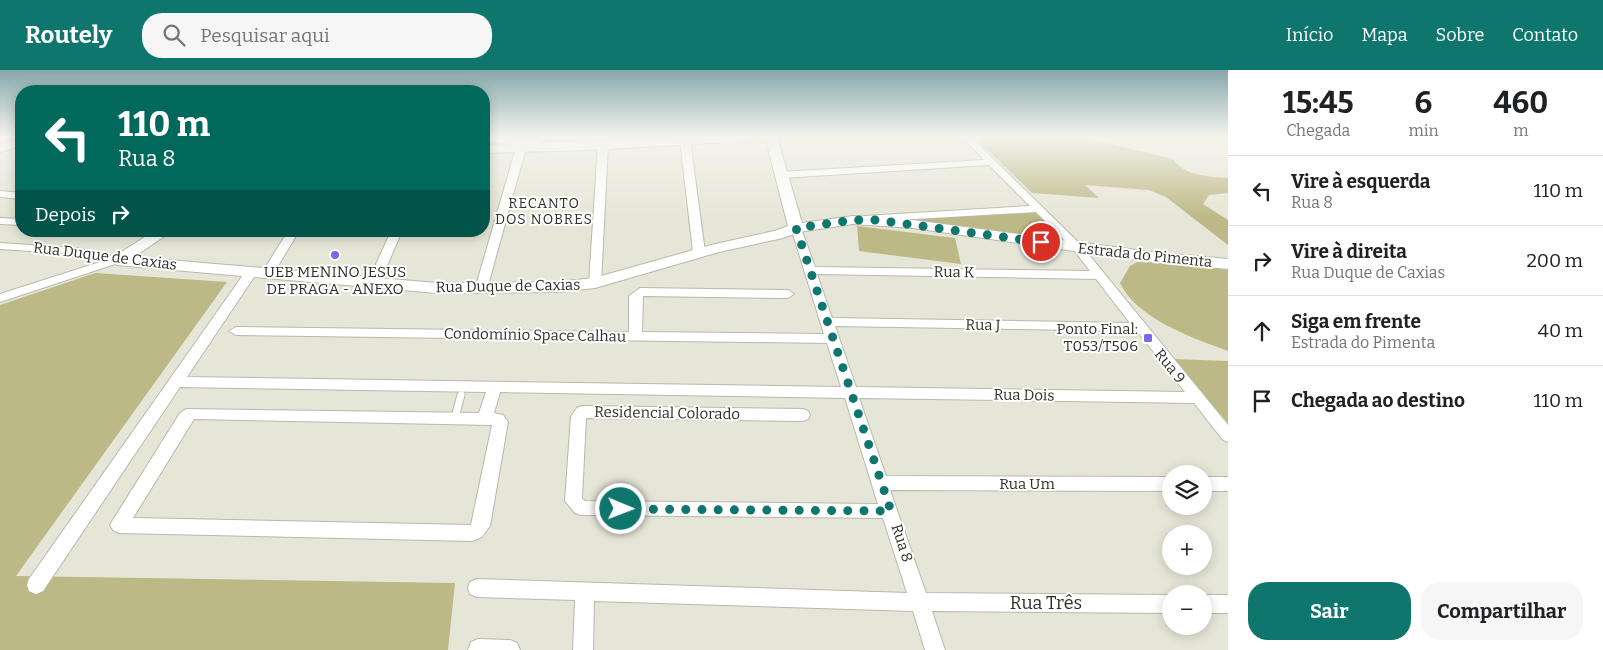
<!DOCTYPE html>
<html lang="pt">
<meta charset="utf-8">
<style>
body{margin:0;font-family:Bitter,serif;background:#f6f6f6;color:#202124;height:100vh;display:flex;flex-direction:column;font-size:19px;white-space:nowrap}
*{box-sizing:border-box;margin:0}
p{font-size:16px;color:#757577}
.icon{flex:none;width:28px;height:28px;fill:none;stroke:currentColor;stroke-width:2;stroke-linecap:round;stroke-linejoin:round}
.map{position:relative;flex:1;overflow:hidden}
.drawer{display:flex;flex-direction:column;background:#fff;width:375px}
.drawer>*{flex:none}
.guide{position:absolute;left:15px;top:15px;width:475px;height:152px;border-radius:20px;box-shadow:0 2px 12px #0003;background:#00695c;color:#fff;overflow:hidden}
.controls{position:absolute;left:1162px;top:395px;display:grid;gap:10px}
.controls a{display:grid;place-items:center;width:50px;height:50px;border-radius:50%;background:#fff;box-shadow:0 2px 12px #0003;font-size:25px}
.pin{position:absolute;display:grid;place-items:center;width:42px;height:42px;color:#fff;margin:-21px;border:2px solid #fff;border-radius:50%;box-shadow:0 1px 5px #0007}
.me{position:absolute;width:55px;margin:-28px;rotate:91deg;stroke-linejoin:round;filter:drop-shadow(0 0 4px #0008)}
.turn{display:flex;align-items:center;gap:18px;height:105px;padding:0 20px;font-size:22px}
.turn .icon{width:65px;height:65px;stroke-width:2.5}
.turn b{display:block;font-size:35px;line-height:42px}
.then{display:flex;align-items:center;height:48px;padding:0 20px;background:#0003;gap:10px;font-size:19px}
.eta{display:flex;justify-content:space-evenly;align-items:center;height:85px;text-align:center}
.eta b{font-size:30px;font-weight:700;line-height:35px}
.action{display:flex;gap:10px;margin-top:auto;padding:10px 20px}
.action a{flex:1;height:58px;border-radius:20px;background:#0f766e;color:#fff;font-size:20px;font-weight:700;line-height:58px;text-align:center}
.action a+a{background:#f6f6f6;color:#202124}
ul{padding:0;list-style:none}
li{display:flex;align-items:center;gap:15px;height:70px;padding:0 20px;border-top:1px solid #e0e0e0}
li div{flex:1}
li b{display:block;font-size:19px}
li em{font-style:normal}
header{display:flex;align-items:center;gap:30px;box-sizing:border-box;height:70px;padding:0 25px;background:#0f766e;color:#fff}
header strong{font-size:24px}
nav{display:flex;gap:28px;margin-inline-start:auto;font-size:18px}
.search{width:350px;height:45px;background:#f6f6f6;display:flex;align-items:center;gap:12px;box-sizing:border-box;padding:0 18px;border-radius:20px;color:#757577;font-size:19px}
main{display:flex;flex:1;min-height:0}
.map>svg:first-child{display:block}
.green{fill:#bcb986}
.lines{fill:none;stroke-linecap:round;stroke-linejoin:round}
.lane-casing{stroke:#b8b8ab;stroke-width:9}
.street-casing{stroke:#b8b8ab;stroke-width:2}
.secondary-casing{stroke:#b8b8ab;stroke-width:2}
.lane{stroke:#fff;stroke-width:7}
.street{fill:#fff;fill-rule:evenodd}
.secondary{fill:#fff;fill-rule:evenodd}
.route{stroke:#0f766e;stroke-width:9;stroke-dasharray:0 16.2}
.poi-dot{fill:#7a69e5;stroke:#fff;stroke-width:2}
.labels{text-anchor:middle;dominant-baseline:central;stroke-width:4;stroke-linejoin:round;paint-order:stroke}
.far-neighbourhood-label{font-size:14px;letter-spacing:1px;fill:#2f2f2a;stroke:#fff}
.street-label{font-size:15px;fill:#2f2f2a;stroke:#fff}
.poi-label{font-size:15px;fill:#2f2f2a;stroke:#fff}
.near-street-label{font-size:18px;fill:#2f2f2a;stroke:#fff}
</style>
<header>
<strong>Routely</strong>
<div class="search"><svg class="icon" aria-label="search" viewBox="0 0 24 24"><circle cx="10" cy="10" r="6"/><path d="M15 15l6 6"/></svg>Pesquisar aqui</div>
<nav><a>Início</a><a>Mapa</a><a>Sobre</a><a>Contato</a></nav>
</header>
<main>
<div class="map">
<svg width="1228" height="580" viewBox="0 0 1228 580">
<rect width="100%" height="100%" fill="#e6e6d8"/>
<path class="green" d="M974 67H1082L1173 89C1184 106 1210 107 1228 108V123L1209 125 1203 134 1228 150V175L1166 127 1149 120 1085 115 1099 128 1032 123Z
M1035 142 1067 173 910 149Z
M857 156 955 168 961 194 859 181Z
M1137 192 1228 199V281C1193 268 1137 249 1120 213L1130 196Z
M95 203 227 212 16 506 455 513 448 580H0V235Z
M1173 289 1228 291V353Z"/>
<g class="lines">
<g class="lane-casing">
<path id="lane" d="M455 347 461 325"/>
</g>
<g class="street-casing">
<path id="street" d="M484 67 532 70 540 67H551L533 76 484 72Z
M685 67 690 70 705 182 699 185 693 182 680 70Z
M962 67H971L1081 175 1228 355V372L1223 370 1194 333 859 328 886 406 1171 407V421L890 420 926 523 1171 525V543L932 541 945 580H925L913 541 594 531 593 580H573L575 530 477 527 470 524 468 518 470 512 477 509 907 523 883 448 581 445 575 443 565 431 571 346 577 338 582 336 803 339 808 341 810 345 808 349 803 351 586 348 582 428 585 431 878 434 845 328 500 322 494 343 503 345 508 352 490 456 482 467 472 471 119 463 113 460 110 455 113 450 180 343 186 339 479 343 486 322 180 317 43 521 36 524 29 521 27 515 29 509 248 198 252 197 258 201 187 307 841 317 827 273 236 265 229 261 236 257 629 262V226L640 218 788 220 794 224 788 228 643 226 642 262 824 264 791 158 796 155 801 158 815 197 1090 201 1073 179 1036 142 864 152 859 149 864 146 1030 136 989 95 781 108 776 105 781 102 984 90ZM817 204 1096 209 1130 253 832 248ZM835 256 1137 261 1185 322 856 317ZM194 349 492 355 471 455 133 448Z
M603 72 608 75 601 213 595 217 589 213 598 75Z
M521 75 526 78 487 219 481 223 477 222 475 219 516 78Z
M0 121 21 123V129L0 127Z
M0 148 21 149V155L0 154Z
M288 161H299L272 206H264L262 203Z
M391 161H402L380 212 374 216 370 215 368 212Z
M0 173 77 178 121 188 123 190 121 192 0 232V224L103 191 77 184 0 179Z
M1204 407H1228V421H1204Z
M1204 525H1228V543H1204Z
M478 569 510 570 517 573 520 580H468L471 572Z"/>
</g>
<g class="secondary-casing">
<path id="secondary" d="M687 67H753L747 71 588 80 484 83V75Z
M765 67H777L802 153 853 146 913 150 1151 182 1228 189V199L1151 192 913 158 853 154 799 162 783 168 719 182 595 218 558 222 437 223 117 195 109 190 154 161H172L134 187 437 213 558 212 594 208 711 175 774 161 788 156Z
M21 68V76L0 82V74Z"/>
</g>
<use href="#lane" class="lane"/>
<use href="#street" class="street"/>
<use href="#secondary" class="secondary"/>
</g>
<linearGradient id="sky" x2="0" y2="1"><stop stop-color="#87a7ab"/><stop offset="0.45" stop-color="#f4f4ed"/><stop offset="1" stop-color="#f4f4ed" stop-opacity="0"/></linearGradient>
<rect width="1228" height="148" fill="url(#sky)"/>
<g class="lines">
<path class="route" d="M621 439 891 441 796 158 853 150H876L1041 172"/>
</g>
<g class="poi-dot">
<circle cx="335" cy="185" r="5"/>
<rect x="1143" y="263" width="10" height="10" rx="2.5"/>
</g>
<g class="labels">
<g class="far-neighbourhood-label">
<text x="544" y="133">RECANTO<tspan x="544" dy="16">DOS NOBRES</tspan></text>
</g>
<g class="street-label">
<text transform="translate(1145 185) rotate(6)">Estrada do Pimenta</text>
<text transform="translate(105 186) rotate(7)">Rua Duque de Caxias</text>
<text transform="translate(954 202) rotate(1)">Rua K</text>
<text transform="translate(508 216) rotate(-1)">Rua Duque de Caxias</text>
<text transform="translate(983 255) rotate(1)">Rua J</text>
<text transform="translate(535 265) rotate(1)">Condomínio Space Calhau</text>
<text transform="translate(1170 296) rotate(51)">Rua 9</text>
<text transform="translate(1024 325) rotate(1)">Rua Dois</text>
<text transform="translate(667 343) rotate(1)">Residencial Colorado</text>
<text x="1027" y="414">Rua Um</text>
<text transform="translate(902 473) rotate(72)">Rua 8</text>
</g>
<g class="poi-label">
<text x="335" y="202">UEB MENINO JESUS<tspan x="335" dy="17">DE PRAGA - ANEXO</tspan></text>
<text x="1138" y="259" text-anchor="end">Ponto Final:<tspan x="1138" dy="17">T053/T506</tspan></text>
</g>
<g class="near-street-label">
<text x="1046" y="533">Rua Três</text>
</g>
</g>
</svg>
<div class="controls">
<a><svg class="icon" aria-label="layers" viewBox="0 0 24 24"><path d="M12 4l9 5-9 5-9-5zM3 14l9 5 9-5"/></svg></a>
<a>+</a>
<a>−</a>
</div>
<div class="pin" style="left:1041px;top:172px;background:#d93025"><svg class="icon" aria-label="arrive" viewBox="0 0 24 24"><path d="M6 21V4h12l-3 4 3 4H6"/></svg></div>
<svg class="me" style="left:621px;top:439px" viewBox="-20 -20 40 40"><circle r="17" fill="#0f766e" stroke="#fff" stroke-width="3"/><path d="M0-11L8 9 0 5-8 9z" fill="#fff"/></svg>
<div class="guide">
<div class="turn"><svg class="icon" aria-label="left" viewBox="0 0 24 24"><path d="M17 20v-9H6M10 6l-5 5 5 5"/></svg><div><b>110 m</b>Rua 8</div></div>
<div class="then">Depois<svg class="icon" aria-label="right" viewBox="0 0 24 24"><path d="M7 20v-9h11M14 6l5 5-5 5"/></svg></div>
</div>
</div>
<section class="drawer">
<div class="eta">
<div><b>15:45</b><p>Chegada</p></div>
<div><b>6</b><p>min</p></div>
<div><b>460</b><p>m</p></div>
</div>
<ul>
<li><svg class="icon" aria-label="left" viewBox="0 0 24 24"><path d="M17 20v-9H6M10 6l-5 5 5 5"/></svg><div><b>Vire à esquerda</b><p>Rua 8</p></div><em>110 m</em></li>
<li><svg class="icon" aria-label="right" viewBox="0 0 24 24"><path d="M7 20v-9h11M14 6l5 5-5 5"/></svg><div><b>Vire à direita</b><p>Rua Duque de Caxias</p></div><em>200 m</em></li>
<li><svg class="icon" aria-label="ahead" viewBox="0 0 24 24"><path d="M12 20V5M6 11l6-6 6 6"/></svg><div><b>Siga em frente</b><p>Estrada do Pimenta</p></div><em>40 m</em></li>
<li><svg class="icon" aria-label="arrive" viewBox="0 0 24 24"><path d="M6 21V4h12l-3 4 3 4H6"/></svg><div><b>Chegada ao destino</b></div><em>110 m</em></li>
</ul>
<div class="action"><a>Sair</a><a>Compartilhar</a></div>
</section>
</main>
